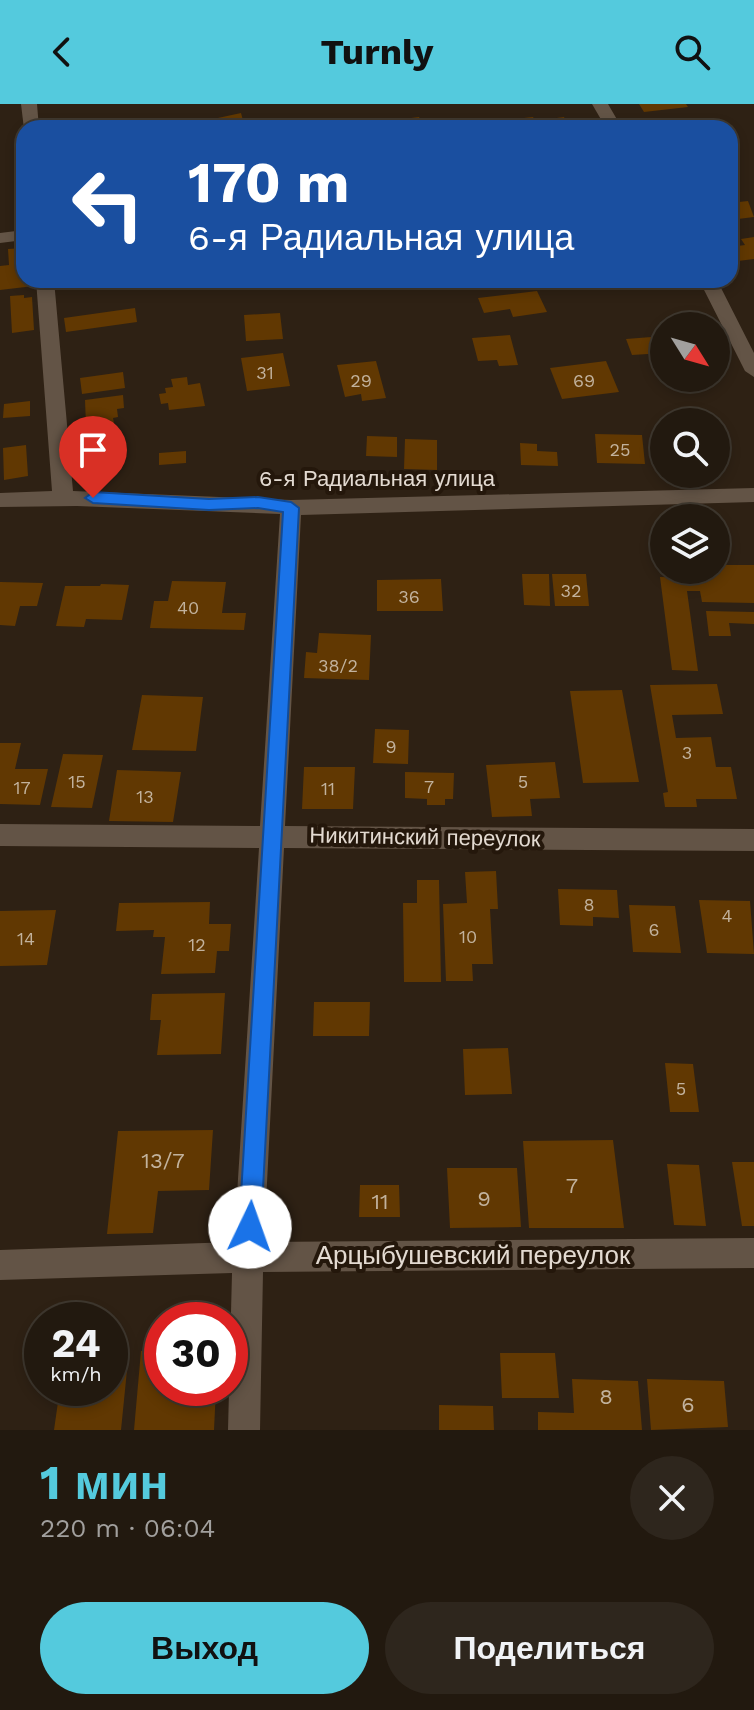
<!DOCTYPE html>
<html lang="ru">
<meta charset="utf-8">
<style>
body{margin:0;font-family:"Work Sans",sans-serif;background:#2e261d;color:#f1f3f6;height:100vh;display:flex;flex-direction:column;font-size:30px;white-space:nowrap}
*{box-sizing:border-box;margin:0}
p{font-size:26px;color:#a2a09e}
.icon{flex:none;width:44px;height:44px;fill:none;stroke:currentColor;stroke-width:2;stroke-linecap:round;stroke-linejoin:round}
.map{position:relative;height:1326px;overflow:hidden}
.drawer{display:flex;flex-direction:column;background:#22190f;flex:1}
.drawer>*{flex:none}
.guide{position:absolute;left:16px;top:16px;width:722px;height:168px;border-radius:24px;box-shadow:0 4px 12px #0003,0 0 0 2px #3f382f;background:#1a4fa0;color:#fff;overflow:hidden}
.needle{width:52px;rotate:127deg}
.tools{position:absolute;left:650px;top:208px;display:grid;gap:16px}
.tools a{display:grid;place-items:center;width:80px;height:80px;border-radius:50%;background:#22190f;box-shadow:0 4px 12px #0003,0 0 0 2px #3f382f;font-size:40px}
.speed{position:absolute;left:24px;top:1198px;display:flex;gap:16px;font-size:40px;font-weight:700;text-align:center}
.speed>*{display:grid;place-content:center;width:104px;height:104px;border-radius:50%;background:#22190f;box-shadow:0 4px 12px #0003,0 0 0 2px #3f382f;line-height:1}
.speed small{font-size:20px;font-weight:400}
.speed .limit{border:12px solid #d22;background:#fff;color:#111}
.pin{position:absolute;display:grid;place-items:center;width:68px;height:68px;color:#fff;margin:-82px -34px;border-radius:50% 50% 50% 0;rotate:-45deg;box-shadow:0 0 8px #0007}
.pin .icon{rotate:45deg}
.me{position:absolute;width:88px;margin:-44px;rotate:3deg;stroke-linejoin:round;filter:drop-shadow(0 0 6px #0008)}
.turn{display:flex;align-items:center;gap:28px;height:168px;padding:0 40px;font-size:36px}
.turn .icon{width:104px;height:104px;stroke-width:2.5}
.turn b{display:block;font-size:56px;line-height:68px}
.round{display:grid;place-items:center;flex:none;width:84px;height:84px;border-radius:42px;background:#2e261d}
.head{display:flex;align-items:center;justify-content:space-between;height:136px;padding:0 40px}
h1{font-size:48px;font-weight:700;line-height:60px;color:#54cadd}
.primary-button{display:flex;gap:16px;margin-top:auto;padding:16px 40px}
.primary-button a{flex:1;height:92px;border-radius:48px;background:#54cadd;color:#111;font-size:32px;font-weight:700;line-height:92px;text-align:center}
.primary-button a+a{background:#2e261d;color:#f1f3f6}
header{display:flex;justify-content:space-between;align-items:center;height:104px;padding:0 40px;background:#54cadd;color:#111;font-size:36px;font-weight:700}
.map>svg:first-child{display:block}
.building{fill:#613802}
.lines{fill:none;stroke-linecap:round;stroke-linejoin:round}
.minor{fill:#635446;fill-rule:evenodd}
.route{fill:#1a73e8;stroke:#114b97;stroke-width:2}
.labels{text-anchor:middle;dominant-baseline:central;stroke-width:8;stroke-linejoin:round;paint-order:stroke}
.number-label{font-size:18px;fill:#c2b29d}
.street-label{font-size:22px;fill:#e3dad1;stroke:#24170b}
.near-number-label{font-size:22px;fill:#c2b29d}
.near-street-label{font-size:26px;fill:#e3dad1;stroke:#24170b}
</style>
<header><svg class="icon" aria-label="back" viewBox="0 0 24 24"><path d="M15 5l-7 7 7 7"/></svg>Turnly<svg class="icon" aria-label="search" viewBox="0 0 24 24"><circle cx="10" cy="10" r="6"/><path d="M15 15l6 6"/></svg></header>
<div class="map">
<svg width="754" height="1326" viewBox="0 0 754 1326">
<rect width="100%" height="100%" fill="#2e2114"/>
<path class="building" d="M639 0H686L688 3 644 8Z
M241 9 245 24H206L204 17Z
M419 13 424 24H390L387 17Z
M533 13 535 17 564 13 568 22 510 24 506 16Z
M748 97 754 113 738 115 730 99Z
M754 133V155L730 158V143L745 141 741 135Z
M24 144V176H34V182L0 186V162L9 161 8 145Z
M537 187 547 208 513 213 510 205 484 209 478 194Z
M24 191V194L32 193 34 226 12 229 10 192Z
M135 204 137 218 66 228 64 214Z
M280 209 283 235 246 237 244 211Z
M510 231 518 261 499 262 497 256 478 257 472 234Z
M664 232V249L632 251 626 235Z
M283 249 290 282 247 287 241 254Z
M376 257 386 294 362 297 361 290 345 293 337 261Z
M606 257 619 288 562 295 550 264Z
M123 268 125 284 82 290 80 274Z
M187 273 188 281 200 279 205 302 169 306 168 299 161 300 159 290 166 289 165 284 173 283 171 275Z
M123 291 124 304 117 305 118 313 113 314 114 319 86 322 85 296Z
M30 297V312L3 314 4 300Z
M595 330 642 331 645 360 597 359Z
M367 332 397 333V353L366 352Z
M405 335 437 336V366L404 365Z
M520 339 537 340V347L557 348 558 362 521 361Z
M26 341 28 372 4 376 3 344Z
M186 347V359L159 361V349Z
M716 461H754V499L702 498 700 487H687L698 567 672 566 660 473 698 474 697 466H716Z
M522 470H549L550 502 524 501Z
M552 470H586L589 502H555Z
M441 475 443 507H377V476Z
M172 477 226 478 222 509H246L244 526 150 524 154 497H168Z
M0 478 43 479 37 502H20L15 522 0 521Z
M101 480 129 481 122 516 86 515 84 523 56 522 65 482H100Z
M706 507 754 508V520L729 519 731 532H709Z
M319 529 371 531 369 576 304 574 306 548 317 549Z
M717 580 723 610 672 611 676 634 711 633 716 663H731L737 695H696L697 703H665L663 689 668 688 650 581Z
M622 586 639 678 583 679 570 587Z
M142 591 203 593 196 647 132 646Z
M375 625 409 626 408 660 373 659Z
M0 639H21L15 665H48L40 701 0 700Z
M63 650 103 651 92 704 51 703Z
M555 658 560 694 530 695 532 712 492 713 486 661Z
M304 663H355L353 705H302Z
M117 666 181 668 173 718 109 717Z
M405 668 454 669 453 695H445V701H427V695L405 694Z
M496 767 498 805H490L493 860H472L473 877H446L443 800 467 799 465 768Z
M417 776H439L441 878H404L403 799H417Z
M558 785 617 786 619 814 593 813V822L560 821Z
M699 796 750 797 754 850 707 849Z
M210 798 209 820H231L229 847H217L215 869 161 870 165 833H153L154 826 116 827 119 799Z
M629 801 675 802 681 849 633 848Z
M56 806 47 861 0 862V807Z
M225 889 221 950 157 951 161 916H150L152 890Z
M314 898H370L369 932H313Z
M508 944 512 990 465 991 463 945Z
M665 959 693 960 699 1008H670Z
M213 1026 209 1086 158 1087 153 1129 107 1130 118 1027Z
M613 1036 624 1124H529L523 1037Z
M732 1058H754V1122H742Z
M667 1060 699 1061 706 1122 674 1121Z
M447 1064H517L521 1123 450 1124Z
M360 1081H399L400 1113H359Z
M141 1247H162V1284H216L214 1326H134Z
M500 1249H555L559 1294H502Z
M110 1266H127L121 1326H54L60 1284H110Z
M572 1275 638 1277 642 1326H538V1308L574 1309Z
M647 1275 724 1277 728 1323 651 1326Z
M439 1301 493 1302 494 1326H439Z"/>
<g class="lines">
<path class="minor" d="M21 0H37L39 24 24 25Z
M592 0H608L622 24H606Z
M24 126V136L0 139V129Z
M36 176H54L73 387 291 396 754 384V398L301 411 285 722 754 725V747L284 744 264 1138 754 1134V1164L263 1168 260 1326H228L232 1169 0 1176V1146L234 1138 259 744 0 742V720L260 722 280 410 77 402 0 403V389L52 387Z
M699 176H717L754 249V273L745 267Z"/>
</g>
<path class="route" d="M93 388 209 395 258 393 291 398 299 404 261 1123 258 1131 250 1134 242 1131 239 1123 283 408 258 404 209 406 93 399 85 394Z"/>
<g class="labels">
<g class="number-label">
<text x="265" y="268">31</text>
<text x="361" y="276">29</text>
<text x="584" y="276">69</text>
<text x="620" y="345">25</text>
<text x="571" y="486">32</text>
<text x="409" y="492">36</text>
<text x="188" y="503">40</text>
<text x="338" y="561">38/2</text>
<text x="391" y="642">9</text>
<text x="687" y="648">3</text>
<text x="77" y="677">15</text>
<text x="523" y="677">5</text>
<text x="429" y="682">7</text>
<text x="22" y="683">17</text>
<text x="328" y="684">11</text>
<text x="145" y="692">13</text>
<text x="589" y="800">8</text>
<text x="727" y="811">4</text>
<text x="654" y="825">6</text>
<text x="468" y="832">10</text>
<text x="26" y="834">14</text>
<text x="197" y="840">12</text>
<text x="681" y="984">5</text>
</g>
<g class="street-label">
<text x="377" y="374">6-я Радиальная улица</text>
<text transform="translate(425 733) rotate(1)">Никитинский переулок</text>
</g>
<g class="near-number-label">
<text x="163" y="1056">13/7</text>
<text x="572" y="1081">7</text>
<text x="484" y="1094">9</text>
<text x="380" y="1097">11</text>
<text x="606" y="1292">8</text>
<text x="688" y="1300">6</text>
</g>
<g class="near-street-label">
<text x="473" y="1151">Арцыбушевский переулок</text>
</g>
</g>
</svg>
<div class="tools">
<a><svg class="needle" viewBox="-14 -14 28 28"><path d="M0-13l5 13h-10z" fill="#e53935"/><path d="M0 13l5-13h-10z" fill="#a2a09e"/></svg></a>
<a><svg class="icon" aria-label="search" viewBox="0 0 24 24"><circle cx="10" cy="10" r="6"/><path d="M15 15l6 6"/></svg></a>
<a><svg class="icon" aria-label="layers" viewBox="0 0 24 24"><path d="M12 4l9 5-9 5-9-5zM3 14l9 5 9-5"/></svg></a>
</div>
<div class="speed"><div>24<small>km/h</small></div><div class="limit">30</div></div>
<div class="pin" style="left:93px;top:394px;background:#d93025"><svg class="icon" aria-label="arrive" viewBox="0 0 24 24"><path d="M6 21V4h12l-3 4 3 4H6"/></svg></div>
<svg class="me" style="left:250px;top:1123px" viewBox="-20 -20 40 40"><circle r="19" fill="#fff"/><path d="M0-13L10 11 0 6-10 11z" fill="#1a73e8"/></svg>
<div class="guide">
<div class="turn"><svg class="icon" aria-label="left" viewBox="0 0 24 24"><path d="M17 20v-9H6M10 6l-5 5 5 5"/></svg><div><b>170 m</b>6-я Радиальная улица</div></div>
</div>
</div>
<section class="drawer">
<div class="head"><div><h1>1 мин</h1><p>220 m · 06:04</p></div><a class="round"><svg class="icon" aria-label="close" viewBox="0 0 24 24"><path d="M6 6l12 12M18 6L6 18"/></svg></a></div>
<div class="primary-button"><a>Выход</a><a>Поделиться</a></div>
</section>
